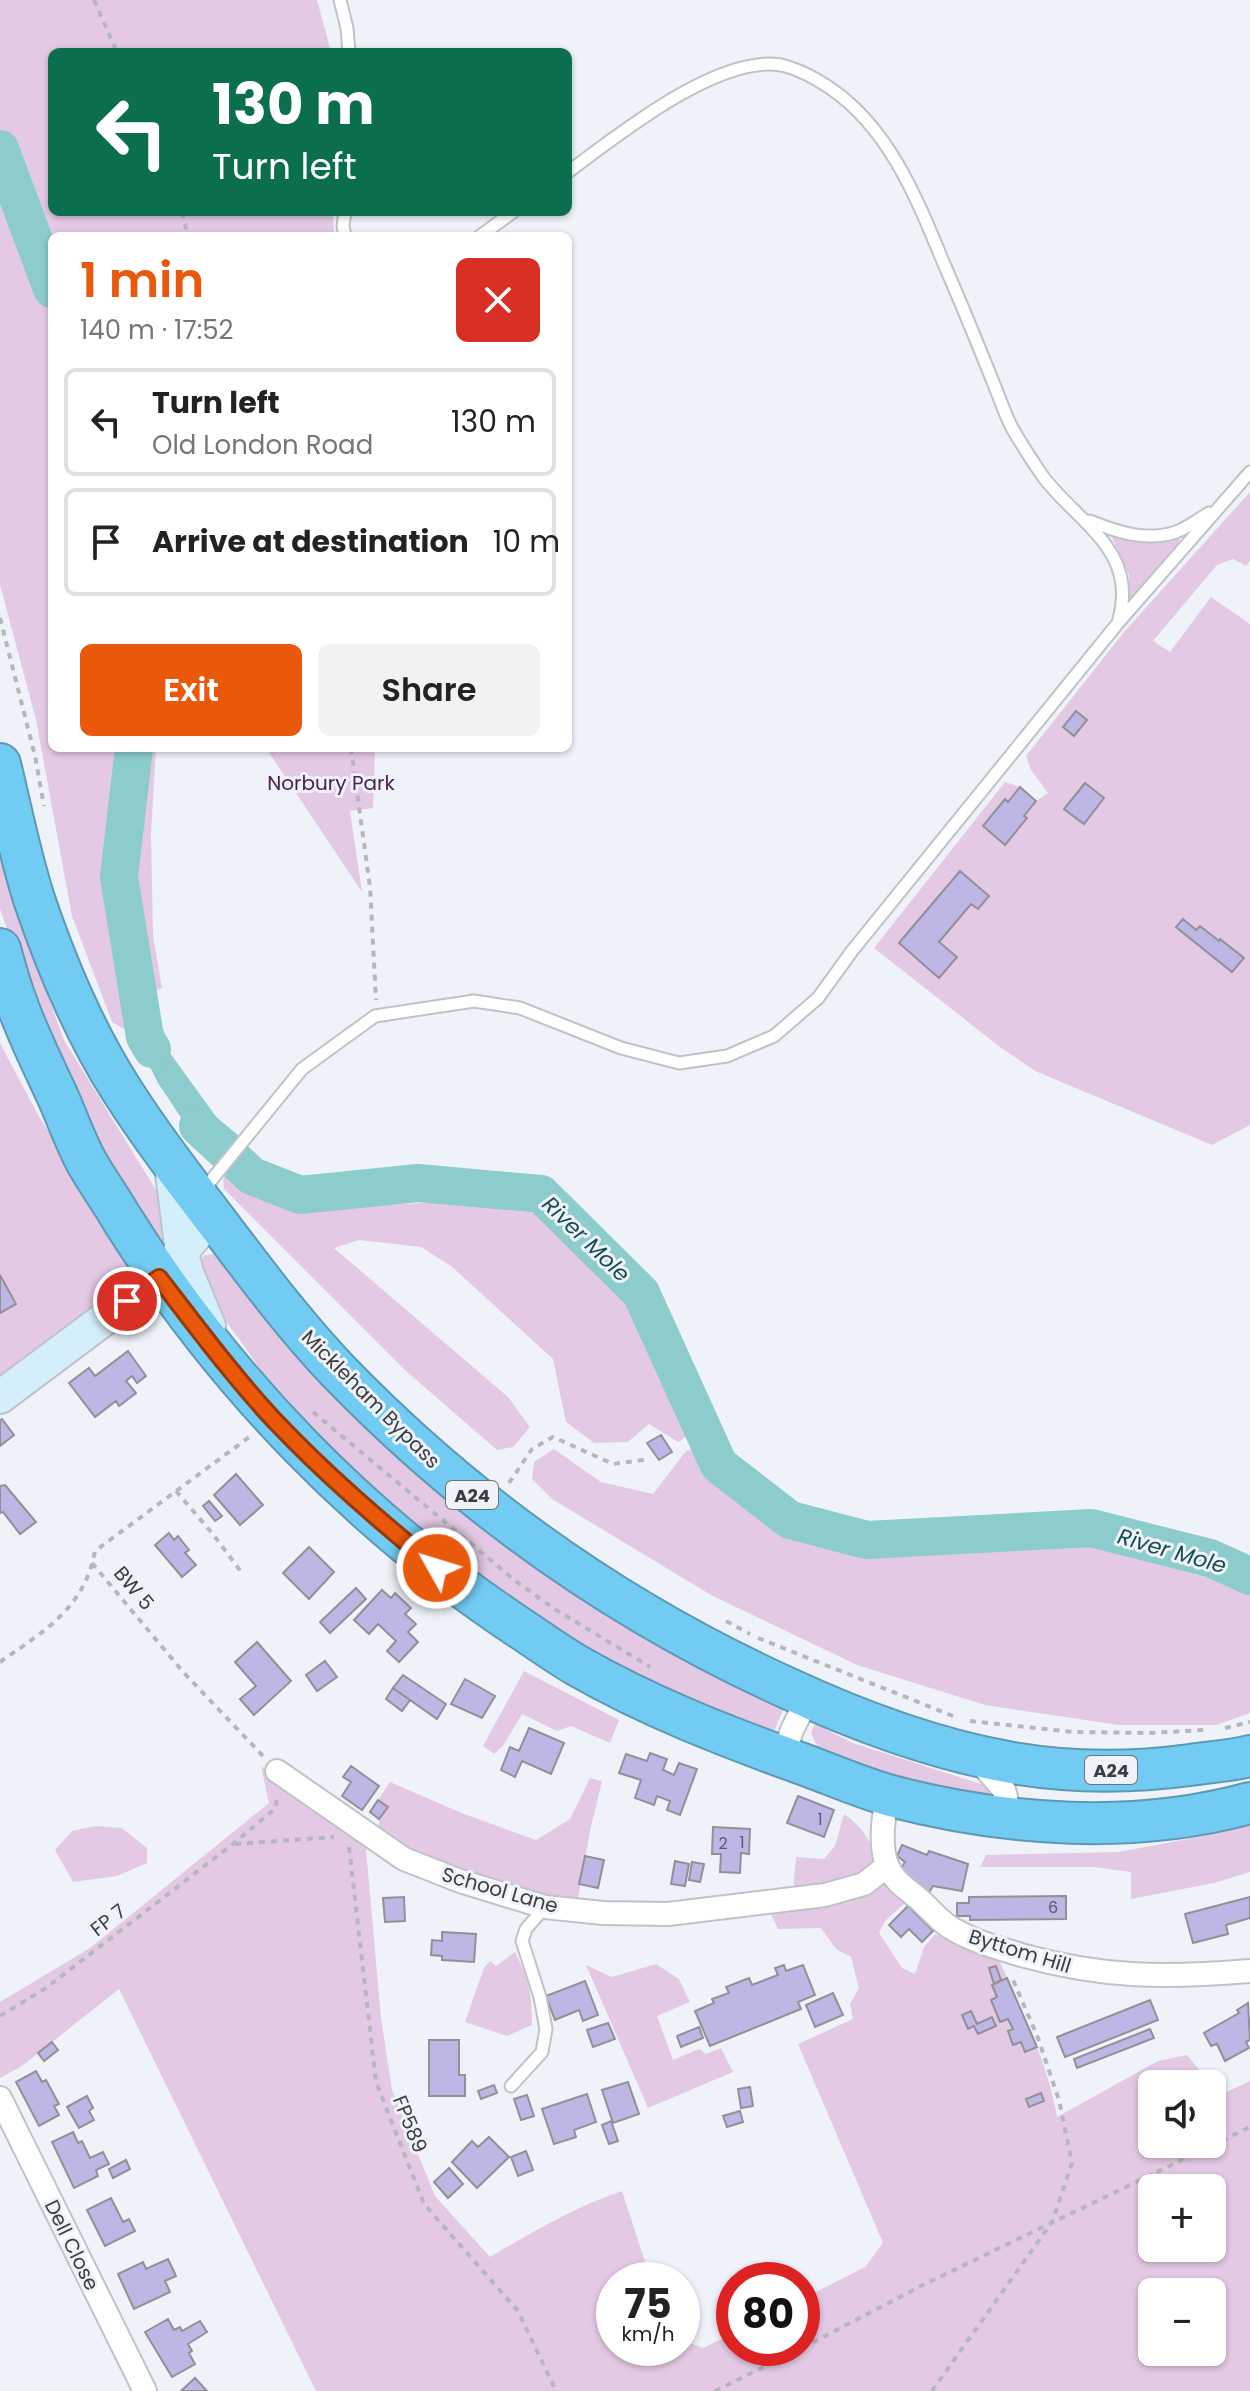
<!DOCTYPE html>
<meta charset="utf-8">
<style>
body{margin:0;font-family:Poppins,sans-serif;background:#f2f2f2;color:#222;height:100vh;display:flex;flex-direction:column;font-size:30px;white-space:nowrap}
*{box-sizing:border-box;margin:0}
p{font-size:26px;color:#767676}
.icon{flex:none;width:44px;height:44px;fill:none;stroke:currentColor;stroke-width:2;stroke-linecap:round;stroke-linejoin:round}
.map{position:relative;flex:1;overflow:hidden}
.panel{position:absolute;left:48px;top:232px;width:524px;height:520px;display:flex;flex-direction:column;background:#fff;border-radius:12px;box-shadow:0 2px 6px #0004}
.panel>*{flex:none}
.banner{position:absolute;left:48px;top:48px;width:524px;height:168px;border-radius:12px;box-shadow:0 2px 6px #0004;background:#0b6e4f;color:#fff;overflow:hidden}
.tools{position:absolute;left:1138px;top:2070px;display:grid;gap:16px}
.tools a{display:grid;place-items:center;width:88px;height:88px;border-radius:12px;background:#fff;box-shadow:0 2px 6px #0004;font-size:40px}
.speed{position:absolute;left:596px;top:2262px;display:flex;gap:16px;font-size:40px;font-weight:700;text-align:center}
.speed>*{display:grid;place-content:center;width:104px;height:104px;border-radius:50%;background:#fff;box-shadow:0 2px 6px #0004;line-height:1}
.speed small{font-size:20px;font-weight:400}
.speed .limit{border:12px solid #d22;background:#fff;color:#111}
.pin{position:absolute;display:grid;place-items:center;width:68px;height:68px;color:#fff;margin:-34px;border:4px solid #fff;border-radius:50%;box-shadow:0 2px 8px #0007}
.me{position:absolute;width:88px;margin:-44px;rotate:309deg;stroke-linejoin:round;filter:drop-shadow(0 0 6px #0008)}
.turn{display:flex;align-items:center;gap:28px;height:168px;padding:0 32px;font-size:36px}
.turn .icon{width:104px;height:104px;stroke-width:2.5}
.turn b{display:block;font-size:56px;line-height:68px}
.round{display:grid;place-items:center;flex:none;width:84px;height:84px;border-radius:12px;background:#f2f2f2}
.headline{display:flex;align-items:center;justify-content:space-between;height:136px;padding:0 32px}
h1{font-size:48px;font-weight:600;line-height:60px;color:#ea580c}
.button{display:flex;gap:16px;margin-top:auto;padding:16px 32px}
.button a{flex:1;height:92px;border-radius:12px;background:#ea580c;color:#fff;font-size:32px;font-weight:600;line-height:92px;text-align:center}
.button a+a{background:#f2f2f2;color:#222}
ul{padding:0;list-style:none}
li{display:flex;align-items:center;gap:24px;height:108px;margin:0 16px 12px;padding:0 16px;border:4px solid #e0e0e0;border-radius:12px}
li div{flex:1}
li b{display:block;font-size:30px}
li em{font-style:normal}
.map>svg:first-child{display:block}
.green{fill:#e4c9e5;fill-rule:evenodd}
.water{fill:#8ccccc}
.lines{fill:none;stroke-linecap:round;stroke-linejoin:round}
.river{stroke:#8ccccc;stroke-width:38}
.building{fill:#beb6e4;stroke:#919096;stroke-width:2}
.lane-casing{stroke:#bfc3c8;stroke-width:15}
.street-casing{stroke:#bfc3c8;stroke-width:26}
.secondary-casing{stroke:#bfc3c8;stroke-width:36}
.highway-casing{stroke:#5e99b3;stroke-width:44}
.path{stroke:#b4b7bc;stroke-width:4;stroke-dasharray:6 6;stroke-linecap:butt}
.lane{stroke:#fff;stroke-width:11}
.street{stroke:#fff;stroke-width:22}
.secondary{stroke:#d4effb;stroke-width:32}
.highway{stroke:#71cbf2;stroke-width:40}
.route-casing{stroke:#983908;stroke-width:20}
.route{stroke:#ea580c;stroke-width:14}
.labels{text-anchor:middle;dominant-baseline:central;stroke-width:6;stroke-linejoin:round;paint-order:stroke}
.number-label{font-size:16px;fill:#5b5a68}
.shield{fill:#eff3f9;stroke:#707376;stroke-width:2}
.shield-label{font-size:18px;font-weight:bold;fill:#3a3c3e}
.park-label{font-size:20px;fill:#4d2150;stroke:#eff3f9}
.street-label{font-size:20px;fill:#3a3c3e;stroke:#eff3f9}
.water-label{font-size:22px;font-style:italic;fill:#154d4e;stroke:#eff3f9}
</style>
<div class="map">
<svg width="1250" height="2391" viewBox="0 0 1250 2391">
<rect width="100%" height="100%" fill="#eff3f9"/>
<path class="green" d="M0 0H317L330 48V52H52V212H333L334 236H52V748H156L151 834 153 935 162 988 132 1002 127 1031 112 1022 72 916 36 720 0 585Z
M1250 492V561L1246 566 1233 559 1217 565 1153 641 1170 652 1211 597 1250 624V1125L1212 1145 1035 1071 1000 1047 874 948 1005 782 1020 787 1036 801 1048 793 1031 770 1026 756 1124 632Z
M1111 535 1155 541 1180 536 1179 544 1128 605 1129 575Z
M266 748H375L373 808 350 811 362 892Z
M0 795 26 900 38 969 64 1040 156 1190 172 1226 166 1242 155 1246 107 1164 28 991 0 909Z
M0 1043 37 1113 133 1268 125 1287 0 1385Z
M229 1171 286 1209 446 1202 535 1213 633 1306 691 1434 678 1442 649 1424 628 1442 594 1443 566 1422 553 1359 451 1266 421 1247 359 1240 334 1248 508 1397 530 1427 513 1447 497 1450 406 1371 224 1189 223 1179Z
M215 1254 227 1262 292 1342 787 1700 773 1734 663 1697 490 1595 294 1419 242 1343 202 1290 196 1265 204 1255Z
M697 1448 714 1480 744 1508 790 1530 863 1553H927L1079 1540 1198 1569 1250 1592V1713L1216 1725H1119L985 1705 857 1665 711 1595 552 1499 532 1479 534 1462 554 1449 601 1482 653 1494 686 1451Z
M524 1671 619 1720 610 1743 571 1726 557 1731 522 1714 503 1746 494 1754 483 1746Z
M819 1722 827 1730 853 1743 987 1786 991 1800 936 1797 884 1771 817 1746 811 1733 814 1726Z
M261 1766 366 1849 381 2018 392 2090 435 2196 490 2257C533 2232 574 2207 622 2191L651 2280H614V2348H682V2340L703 2348 734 2333V2348H802V2299L865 2267 883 2243 798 2044 853 2019 850 2004 859 1988 851 1957 836 1949 821 1928 778 1929 771 1914 849 1902 873 1886 886 1884 905 1903 885 1921 879 1933 902 1968 915 1974 924 1947 935 1934 1000 1962C1022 2012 1048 2063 1057 2117L1158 2061 1187 2055 1211 2084H1152V2144H1212V2085L1220 2095 1250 2081V2391H316L119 1989 22 2066 0 2078V2002L90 1948 269 1803ZM1152 2188H1212V2248H1152ZM1152 2292H1212V2352H1152Z
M590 1778 602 1781 590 1831 578 1898C507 1895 438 1867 379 1831V1819L387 1807 378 1800 390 1782 464 1814 536 1840 570 1819Z
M844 1814C857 1822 874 1842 874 1858 874 1861 871 1869 870 1871L842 1883 793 1890 796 1857 824 1859 835 1846Z
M1250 1824V1872L1214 1883 1131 1899V1872L1094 1867H980L986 1855 1118 1852 1199 1837Z
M95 1826 122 1828 147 1848V1863L117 1876 73 1882 55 1850 72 1831Z
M515 1952C529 1979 532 1995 532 2025L507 2036 465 2022 484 1968 490 1961 496 1966Z
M656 1964 679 1979 690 2002 657 2016 673 2060 699 2049 706 2054 721 2048 733 2072 648 2108 586 1965 612 1977Z"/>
<path class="water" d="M149 994 156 1024 170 1053 217 1118 238 1135 216 1165 192 1134 158 1083 128 1023 132 1002Z"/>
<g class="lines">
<path class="river" d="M0 149 52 289
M134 748 119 877 145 1037 152 1049
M198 1126 252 1176 300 1195 418 1183 541 1194 641 1293 719 1465 790 1520 867 1540 1091 1528 1210 1558 1250 1576"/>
</g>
<path class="building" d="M1076 711 1087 720 1074 736 1063 727Z
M1085 783 1104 798 1084 824 1064 809Z
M1020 787 1036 801 1024 816 1027 818 1005 845 983 826 1005 799 1008 802Z
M960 871 989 896 978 909 971 904 939 942 957 957 939 978 899 943Z
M1183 919 1196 930 1200 926 1219 941 1220 939 1244 958 1232 972 1176 927Z
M0 1275 16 1304 0 1313Z
M128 1351 146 1376 137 1383 132 1376 126 1381 136 1393 119 1406 116 1401 95 1417 69 1383 89 1368 95 1376Z
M2 1419 14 1435 0 1446V1420Z
M661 1435 672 1452 659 1460 647 1443Z
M236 1474 263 1505 240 1525 214 1495Z
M5 1485 36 1522 20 1534 3 1512 0 1513V1486Z
M209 1501 222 1516 215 1521 203 1506Z
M169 1533 174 1540 178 1536 189 1550 185 1553 196 1565 182 1577 155 1545Z
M309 1547 334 1572 309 1599 283 1573Z
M356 1588 366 1599 330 1633 320 1622Z
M382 1590 391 1598 395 1593 411 1608 405 1614 416 1624 408 1632 418 1642 399 1662 387 1651 396 1641 378 1624 369 1634 354 1620Z
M257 1642 291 1681 254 1715 240 1699 256 1686 235 1662Z
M325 1661 337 1677 317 1691 306 1675Z
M403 1675 446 1704 437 1719 393 1688Z
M465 1679 495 1696 482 1718 451 1704Z
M393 1688 410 1700 402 1711 386 1699Z
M529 1728 564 1743 551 1774 522 1761 515 1777 501 1770 510 1747 519 1751Z
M650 1753 667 1759 663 1770 674 1775 679 1763 697 1769 680 1815 667 1810 670 1801 657 1796 654 1805 635 1798 641 1780 619 1773 626 1754 647 1761Z
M351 1766 379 1786 362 1810 342 1796 351 1782 343 1777Z
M798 1796 834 1810 824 1837 787 1823Z
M378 1800 388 1807 379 1819 370 1812Z
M713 1827 750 1829 749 1854 741 1853 740 1873 720 1872 721 1854H712Z
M902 1845 927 1855 929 1851 968 1864 962 1891 933 1886 928 1894 900 1870 905 1862 897 1856Z
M585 1856 604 1860 598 1888 579 1884Z
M675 1861 689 1864 685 1886 671 1884Z
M692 1862 704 1864 700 1882 689 1880Z
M1066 1896V1919L970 1920V1916H957V1903H969V1897Z
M404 1897 405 1921 385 1922 383 1898Z
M1250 1897V1918L1226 1925 1228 1934 1193 1943 1185 1914Z
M908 1906 933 1931 922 1942 909 1929 901 1937 889 1925Z
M442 1932 476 1934 474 1962 442 1960V1956L431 1955 432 1940 442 1941Z
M784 1965 786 1971 803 1965 815 1995 798 2002 801 2009 710 2046 695 2011 714 2003 712 1999 729 1993 726 1987 749 1978 752 1985 778 1975 775 1968Z
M996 1966 1001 1980 994 1984 989 1968Z
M1007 1978 1037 2047 1025 2052 1021 2042 1013 2045 1008 2031 1013 2029 1008 2019 1000 2022 991 2000 997 1997 992 1985Z
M585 1981 598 2015 583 2021 579 2010 555 2020 546 1996Z
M833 1993 843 2015 815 2027 806 2005Z
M1150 2000 1158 2020 1065 2057 1057 2037Z
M1248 2003 1250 2040 1246 2042 1249 2048 1225 2061 1217 2044 1211 2046 1204 2033 1239 2013 1237 2010Z
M971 2011 977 2024 992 2017 996 2026 978 2034 974 2026 968 2029 962 2015Z
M608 2023 615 2039 593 2047 587 2030Z
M699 2027 703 2038 681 2047 677 2036Z
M1150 2029 1154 2038 1077 2068 1074 2059Z
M429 2040H459V2075H465V2096H429Z
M52 2042 58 2050 44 2061 38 2053Z
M36 2071 42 2082 46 2080 59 2104 54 2106 59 2115 39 2126 16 2082Z
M628 2082 639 2114 613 2123 602 2090Z
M494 2085 497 2093 481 2099 478 2091Z
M750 2087 753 2106 741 2108 738 2089Z
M1041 2093 1044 2101 1029 2107 1026 2099Z
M587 2094 596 2122 574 2130 576 2137 554 2144 542 2109Z
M527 2095 534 2116 521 2120 514 2099Z
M87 2096 93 2108 89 2111 94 2120 79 2128 67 2107Z
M740 2111 743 2122 727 2127 723 2116Z
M611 2121 618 2141 609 2144 602 2125Z
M73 2132 78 2143 82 2141 90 2158 103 2152 109 2164 96 2170 98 2176 74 2188 52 2142Z
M489 2137 509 2157 477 2188 452 2162 472 2141 478 2147Z
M526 2151 533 2170 518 2176 511 2157Z
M126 2160 130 2169 113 2178 109 2169Z
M449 2168 463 2184 448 2198 434 2182Z
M111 2198 123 2222 129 2219 135 2231 105 2246 87 2210Z
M168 2259 176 2276 165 2281 170 2292 134 2309 118 2274 143 2262 146 2269Z
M168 2319 174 2330 180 2327 182 2331 200 2321 207 2332 188 2344 192 2351 189 2353 195 2364 172 2377 145 2332Z
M195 2378 207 2391H181Z"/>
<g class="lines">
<g class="lane-casing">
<path id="lane" d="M340 0 347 28 349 52
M568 172C617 136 718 54 781 65 799 69 815 78 830 88 890 129 917 199 944 264 961 303 977 342 993 382 999 396 1004 412 1011 426 1021 444 1033 462 1044 478 1079 523 1138 551 1119 619
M345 212 343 226 345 236
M480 236 513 212
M1090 521C1117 532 1146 542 1176 532 1187 528 1199 519 1209 513
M209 1193V1183L302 1069 375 1016 474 1001 520 1008 621 1048 679 1063 727 1056 774 1036 818 998 852 951 1118 623 1250 472
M511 2086 542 2052 546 2029 540 1997 522 1941 526 1929 545 1907"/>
</g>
<g class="street-casing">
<path id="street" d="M783 1757 792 1730 808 1698
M978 1760 1004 1790 1006 1797 1002 1817
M277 1771 404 1859 460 1881 545 1907 603 1913 668 1914 825 1895 864 1884 887 1866
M888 1795C883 1815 879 1848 888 1867 894 1882 910 1891 921 1901 930 1909 938 1919 948 1926 971 1941 996 1947 1021 1955 1104 1978 1165 1978 1250 1971
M0 2098 145 2391"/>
</g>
<g class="secondary-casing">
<path id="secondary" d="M170 1158 182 1253 187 1273 209 1326
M0 1397 159 1278 202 1228 207 1209"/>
</g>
<g class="highway-casing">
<path id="highway" d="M0 764C11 809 20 855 34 899 56 964 84 1031 121 1089 152 1138 188 1184 223 1230 260 1279 297 1328 339 1372 467 1504 618 1611 785 1687 856 1720 930 1748 1007 1762 1067 1773 1130 1773 1190 1765 1210 1762 1230 1761 1250 1756
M0 949C5 967 10 986 17 1004 28 1035 43 1065 57 1095 67 1117 75 1141 87 1163 98 1182 111 1200 122 1219 225 1383 361 1523 523 1630 541 1642 559 1655 578 1666 648 1706 722 1735 797 1762 828 1773 859 1787 891 1796 1007 1826 1133 1835 1250 1803"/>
</g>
<path class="path" d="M94 0 117 52
M182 212 188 236
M0 618 35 756 44 806
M351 748 370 887 376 1000
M313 1412 517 1582 553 1608 650 1667
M509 1483 532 1449 553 1437 613 1464 644 1460
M176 1491 212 1533 242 1573
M92 1563 184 1673 263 1756
M726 1621 750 1634
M758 1638 958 1718
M0 1662C44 1631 84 1609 95 1551L252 1435
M970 1721 1073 1732 1149 1733 1204 1730
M1225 1728 1250 1722
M235 1844 334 1837
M349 1847 376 2082 424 2204 518 2311 556 2391
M0 2016 46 1988 233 1844 276 1808 277 1795
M802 2348 925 2284 1250 2127
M715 2391 802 2348
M932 2391 1052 2222 1072 2163 1059 2100 1038 2038 1011 1975"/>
<use href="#lane" class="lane"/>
<use href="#street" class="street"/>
<use href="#secondary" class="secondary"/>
<use href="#highway" class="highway"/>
</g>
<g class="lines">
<g class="route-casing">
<path id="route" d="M127 1301 159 1278C196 1326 233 1376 274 1420 325 1474 380 1521 437 1568"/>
</g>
<use href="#route" class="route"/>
</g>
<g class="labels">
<g class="number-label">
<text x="820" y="1819">1</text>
<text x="742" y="1842">1</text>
<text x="723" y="1843">2</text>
<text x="1053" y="1907">6</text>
</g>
<g class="shield">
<rect x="446" y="1481" width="52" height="28" rx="6"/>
<rect x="1085" y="1756" width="52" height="28" rx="6"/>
</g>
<g class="shield-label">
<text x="472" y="1495">A24</text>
<text x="1111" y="1770">A24</text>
</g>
<g class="park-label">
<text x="331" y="783">Norbury Park</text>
</g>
<g class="street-label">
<text transform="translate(371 1399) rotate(45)">Mickleham Bypass</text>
<text transform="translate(134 1588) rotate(50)">BW 5</text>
<text transform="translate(500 1890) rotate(16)">School Lane</text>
<text transform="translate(108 1920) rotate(-38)">FP 7</text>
<text transform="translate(1020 1951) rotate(17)">Byttom Hill</text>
<text transform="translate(410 2124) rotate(68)">FP589</text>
<text transform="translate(72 2245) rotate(64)">Dell Close</text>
</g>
<g class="water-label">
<text transform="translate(586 1239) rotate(44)">River Mole</text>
<text transform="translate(1172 1551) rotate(16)">River Mole</text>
</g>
</g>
</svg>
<div class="tools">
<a><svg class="icon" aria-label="sound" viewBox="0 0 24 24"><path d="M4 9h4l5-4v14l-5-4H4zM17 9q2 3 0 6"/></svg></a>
<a>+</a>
<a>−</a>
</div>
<div class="speed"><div>75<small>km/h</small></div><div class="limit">80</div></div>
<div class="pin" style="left:127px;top:1301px;background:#d93025"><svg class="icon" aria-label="arrive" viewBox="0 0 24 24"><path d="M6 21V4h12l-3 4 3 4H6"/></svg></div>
<svg class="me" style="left:437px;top:1568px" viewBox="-20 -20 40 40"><circle r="17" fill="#ea580c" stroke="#fff" stroke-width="3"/><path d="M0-11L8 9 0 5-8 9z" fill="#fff"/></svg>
<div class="banner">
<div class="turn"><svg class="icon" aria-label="left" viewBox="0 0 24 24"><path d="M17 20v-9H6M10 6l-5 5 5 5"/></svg><div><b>130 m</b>Turn left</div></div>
</div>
<section class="panel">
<div class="headline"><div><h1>1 min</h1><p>140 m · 17:52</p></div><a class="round" style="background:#d93025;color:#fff"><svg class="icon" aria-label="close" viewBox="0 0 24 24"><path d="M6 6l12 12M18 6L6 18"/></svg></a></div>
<ul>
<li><svg class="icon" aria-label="left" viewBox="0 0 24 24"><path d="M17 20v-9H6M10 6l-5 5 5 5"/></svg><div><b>Turn left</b><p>Old London Road</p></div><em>130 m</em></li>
<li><svg class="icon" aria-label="arrive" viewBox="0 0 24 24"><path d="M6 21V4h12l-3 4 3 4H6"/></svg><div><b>Arrive at destination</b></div><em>10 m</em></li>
</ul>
<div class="button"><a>Exit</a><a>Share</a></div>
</section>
</div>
